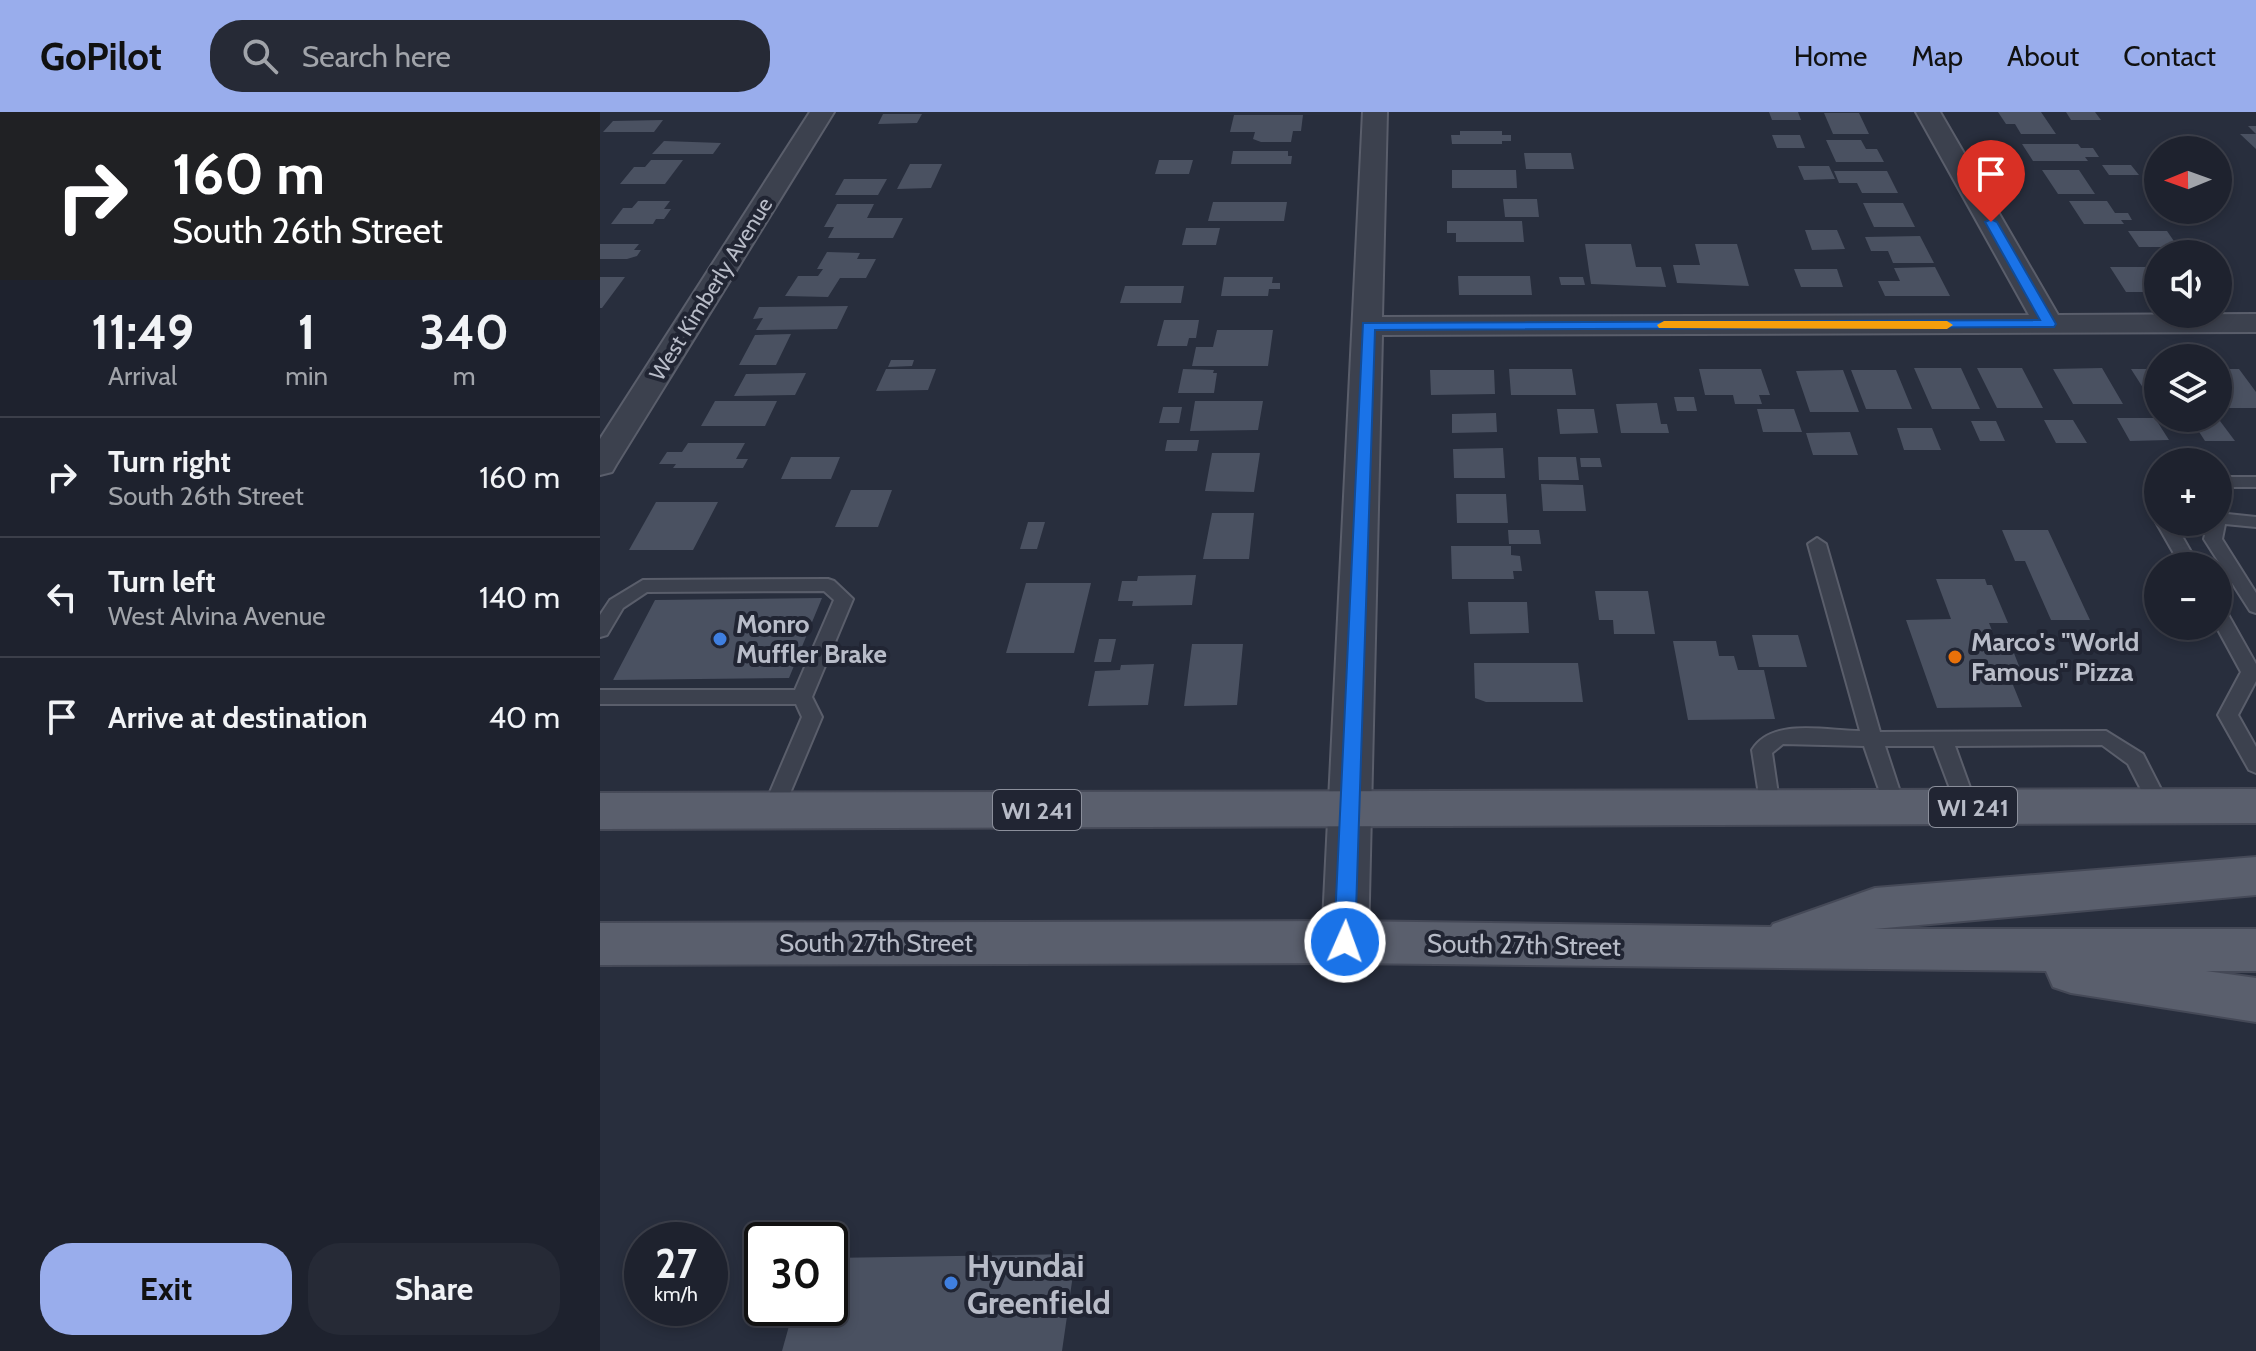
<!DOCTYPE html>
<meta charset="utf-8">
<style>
body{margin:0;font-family:Cabin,sans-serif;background:#262a36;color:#f1f3f6;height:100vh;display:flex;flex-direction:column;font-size:30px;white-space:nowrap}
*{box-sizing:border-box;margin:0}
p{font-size:26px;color:#a1a4aa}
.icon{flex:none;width:44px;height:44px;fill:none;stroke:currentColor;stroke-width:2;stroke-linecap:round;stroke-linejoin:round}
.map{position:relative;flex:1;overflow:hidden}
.sheet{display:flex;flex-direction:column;background:#1e222e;width:600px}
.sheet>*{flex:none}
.guide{background:#202124;color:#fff;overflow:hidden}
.needle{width:52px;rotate:269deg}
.buttons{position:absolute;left:1544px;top:24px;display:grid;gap:16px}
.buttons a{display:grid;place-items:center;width:88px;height:88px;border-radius:50%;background:#1e222e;box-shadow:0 4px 12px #0003,0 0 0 2px #3c3f4a;font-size:40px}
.speed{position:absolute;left:24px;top:1110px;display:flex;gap:16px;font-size:40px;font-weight:700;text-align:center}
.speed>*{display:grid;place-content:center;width:104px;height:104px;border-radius:50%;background:#1e222e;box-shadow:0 4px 12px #0003,0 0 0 2px #3c3f4a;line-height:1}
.speed small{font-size:20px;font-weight:400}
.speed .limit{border:4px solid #111;border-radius:12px;background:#fff;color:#111}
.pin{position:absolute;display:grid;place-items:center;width:68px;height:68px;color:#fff;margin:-82px -34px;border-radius:50% 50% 50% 0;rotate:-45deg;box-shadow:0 0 8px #0007}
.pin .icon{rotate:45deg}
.me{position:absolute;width:88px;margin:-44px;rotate:2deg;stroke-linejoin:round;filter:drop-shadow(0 0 6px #0008)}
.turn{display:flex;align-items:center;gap:28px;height:168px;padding:0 40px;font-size:36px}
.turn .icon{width:104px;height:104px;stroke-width:2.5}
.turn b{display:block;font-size:56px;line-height:68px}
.eta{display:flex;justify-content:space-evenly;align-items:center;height:136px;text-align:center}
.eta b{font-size:48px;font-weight:800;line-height:56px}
.button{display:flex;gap:16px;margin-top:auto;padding:16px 40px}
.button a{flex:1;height:92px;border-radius:32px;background:#99adec;color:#111;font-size:32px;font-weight:800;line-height:92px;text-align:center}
.button a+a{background:#262a36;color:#f1f3f6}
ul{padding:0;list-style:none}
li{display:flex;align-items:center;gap:24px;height:120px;padding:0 40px;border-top:2px solid #3c3f4a}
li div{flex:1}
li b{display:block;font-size:30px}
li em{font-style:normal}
header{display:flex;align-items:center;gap:48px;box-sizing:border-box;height:112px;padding:0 40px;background:#99adec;color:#111}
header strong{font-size:38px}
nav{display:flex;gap:44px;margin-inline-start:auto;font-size:28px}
.search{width:560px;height:72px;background:#262a36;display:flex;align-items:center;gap:20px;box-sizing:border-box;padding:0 28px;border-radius:32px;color:#a1a4aa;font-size:30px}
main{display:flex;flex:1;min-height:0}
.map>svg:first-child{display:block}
.building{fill:#4a5161}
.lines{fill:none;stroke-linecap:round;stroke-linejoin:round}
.service-casing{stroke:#5a5e6b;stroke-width:4}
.minor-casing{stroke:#5a5e6b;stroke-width:4}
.primary-casing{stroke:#454957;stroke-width:4}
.service{fill:#3c414e;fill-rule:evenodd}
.minor{fill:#3c414e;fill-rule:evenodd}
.primary{fill:#5a5f6d;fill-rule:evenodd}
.route{fill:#1a73e8;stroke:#114b97;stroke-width:2}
.slow{fill:#f59e0b}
.shop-dot{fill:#3f7fe0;stroke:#212533;stroke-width:3}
.food-dot{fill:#e8710a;stroke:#212533;stroke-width:3}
.labels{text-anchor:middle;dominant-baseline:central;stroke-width:8;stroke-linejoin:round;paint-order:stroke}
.far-street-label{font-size:22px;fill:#b8bcc8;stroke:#212533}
.shield{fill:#212533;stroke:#8b8f9b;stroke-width:2}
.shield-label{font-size:24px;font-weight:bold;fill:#b8bcc8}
.poi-label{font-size:26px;font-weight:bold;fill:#b8bcc8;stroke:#212533;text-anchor:start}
.street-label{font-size:26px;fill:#b8bcc8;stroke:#212533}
.near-poi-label{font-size:32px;font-weight:bold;fill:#b8bcc8;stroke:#212533;text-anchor:start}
</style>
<header>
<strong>GoPilot</strong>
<div class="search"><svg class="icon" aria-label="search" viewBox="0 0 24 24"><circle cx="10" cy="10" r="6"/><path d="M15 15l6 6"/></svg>Search here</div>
<nav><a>Home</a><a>Map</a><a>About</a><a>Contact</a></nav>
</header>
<main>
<section class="sheet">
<div class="guide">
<div class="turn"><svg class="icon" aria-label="right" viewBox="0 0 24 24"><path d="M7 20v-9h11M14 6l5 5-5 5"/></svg><div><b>160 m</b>South 26th Street</div></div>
</div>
<div class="eta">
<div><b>11:49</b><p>Arrival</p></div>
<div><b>1</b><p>min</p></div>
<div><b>340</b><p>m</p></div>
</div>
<ul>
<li><svg class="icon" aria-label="right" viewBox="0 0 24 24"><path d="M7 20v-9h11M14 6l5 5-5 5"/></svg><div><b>Turn right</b><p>South 26th Street</p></div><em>160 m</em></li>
<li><svg class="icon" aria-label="left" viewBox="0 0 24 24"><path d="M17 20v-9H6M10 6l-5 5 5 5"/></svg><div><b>Turn left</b><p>West Alvina Avenue</p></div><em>140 m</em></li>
<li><svg class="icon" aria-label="arrive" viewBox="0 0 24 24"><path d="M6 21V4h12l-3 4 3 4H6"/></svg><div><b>Arrive at destination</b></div><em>40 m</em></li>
</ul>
<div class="button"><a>Exit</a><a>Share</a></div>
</section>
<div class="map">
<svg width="1656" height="1239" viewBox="0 0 1656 1239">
<rect width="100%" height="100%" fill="#282e3d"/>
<path class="building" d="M1169 0H1198L1201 8H1172Z
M1398 0H1441L1456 22H1421L1415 12H1406Z
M1466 0H1495L1501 8H1471Z
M1224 1H1259L1269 22H1233Z
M283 2H322L317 11 278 12Z
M634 3H703L701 19H693L691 30H661L653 27 655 20H630Z
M63 8 54 20H3L13 9Z
M1648 14H1656V37L1640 22H1656Z
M860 19H902V23H911V29H902V32H852L851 23H860Z
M1172 23H1200L1205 36H1177Z
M1226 28H1261L1266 37H1277L1284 50H1236Z
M64 29 121 31 113 42H52Z
M1422 32H1478L1481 36H1493L1499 45H1485L1488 49H1433Z
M633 39H688V44H692L691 52H631Z
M924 41H971L974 57H926Z
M51 48H83L65 72H20L34 55H45Z
M559 48H593L589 62H555Z
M310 52H342L331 76 297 77Z
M1502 53H1531L1539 63H1509Z
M1198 54H1229L1235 67 1204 68Z
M852 58H916L917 76H852Z
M1442 58H1479L1495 82H1458Z
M1234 59H1287L1298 81H1262L1257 71H1239Z
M244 67H287L278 83H235Z
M903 87H937L939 105H905Z
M38 89H70L64 97H71L64 107H56L53 112H11L23 96H32Z
M1469 89H1507L1515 101H1528L1532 108H1521L1524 112H1484Z
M613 90H687L684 109H608Z
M1263 91H1303L1315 115H1274Z
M237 92H274L267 106H303L293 126H228L234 115H224Z
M847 109H922L924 130H856V121H847Z
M586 116H620L616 133H582Z
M1205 118H1237L1245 137 1212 138Z
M1528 119H1567L1578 135H1539Z
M1320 124 1334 151H1293L1288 139H1271L1265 125Z
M0 132H39L34 138H41L37 144 27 147H0Z
M985 132H1031L1036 155H1061L1066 175 991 172Z
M1095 132H1137L1149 174 1077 171 1073 153H1100Z
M1566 137H1603L1607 142H1570Z
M227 140 260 141 257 147H276L266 166H240L228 185 185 184 198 164H218L223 157H217Z
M1335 155 1350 184H1285L1278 169H1300L1294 156Z
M1510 155H1558V180H1526Z
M1194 157H1237L1243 175H1201Z
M858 164H930L932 183H859Z
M0 165H25L2 196H0Z
M624 165H673L672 171H680V177H669L668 184H621Z
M959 165H983L985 173H961Z
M525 174H584L581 191H520Z
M248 194 237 217 156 218 163 206 153 207 159 195Z
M564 208H599L596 226H589L587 234H557Z
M617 218H673L668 254H592L596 235H613Z
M191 222 176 253H139L155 223Z
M291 248H314L312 254 288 255Z
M1314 256H1361L1380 297H1332Z
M1377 256H1422L1443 296H1397Z
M1502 256 1523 292H1473L1453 257Z
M286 257H336L328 278 276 279Z
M583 257 614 258 613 261H617L614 281H578Z
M909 257H972L976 283H911Z
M1099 257H1161L1170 283H1159L1162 292H1135L1133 283H1105Z
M1531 257H1558V293H1554Z
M1618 257H1639L1656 280V296H1618Z
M830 258H894L895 282 831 283Z
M1243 258 1259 300H1210L1196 259Z
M1251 258H1296L1312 297H1266Z
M206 261 195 283 134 284 146 262Z
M1074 285H1094L1097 299H1077Z
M115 289H177L165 314H101Z
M595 289H663L658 318 590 319Z
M1057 291 1061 312H1067L1069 321H1021L1016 292Z
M563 295H582L579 311H559Z
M957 297H994L998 321 960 322Z
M1157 297H1194L1202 320H1163Z
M896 301 897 320 852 321V302Z
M1517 306H1555L1569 328 1530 329Z
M1444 308H1473L1487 331H1456Z
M1371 309H1396L1405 329H1380Z
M1592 309H1620L1635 329H1605Z
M1297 316H1332L1341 338H1304Z
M1250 320 1258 343H1213L1206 321Z
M567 328H599L597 339H565Z
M88 331H145L136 347H148L143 356H73L76 352H59L67 340H82Z
M903 336 905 366H854L853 337Z
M612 341H660L654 380 605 379Z
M191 345H240L231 367H181Z
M938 345H976L979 368H939Z
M980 346H1000L1002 355H981Z
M941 372 983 373 986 399H943Z
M251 378H292L278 415H235Z
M856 382H906L908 411H857Z
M56 390H118L93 438H29Z
M612 401H654L649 447H603Z
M428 410H445L437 437H420Z
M908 418H939L941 432H909Z
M1402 418H1448L1490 508H1451L1425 449H1415Z
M851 434H911V443L920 444 922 459H913L914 467H852Z
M596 463 592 493 532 494 533 489H518L522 469H537L538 464Z
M1336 467H1385L1387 473H1392L1408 511H1389L1393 521 1383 522 1387 531H1410L1421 559H1402L1405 568H1411L1422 595 1337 596 1306 508 1351 507Z
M426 471H491L474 541H406Z
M995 479H1048L1055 522H1014L1013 508H999Z
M222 486 189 566 13 568 55 488Z
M868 490H927L929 521 870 522Z
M1152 523H1198L1207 555H1159Z
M499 527H516L511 550H494Z
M1073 529H1116L1119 544H1134L1138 558H1164L1175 607 1088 608Z
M592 532H643L637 593 584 594Z
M874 551H978L983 590H886L875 586Z
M554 552 548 593 488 594 495 559 520 558 521 553Z
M476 1142 462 1239H182L194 1196H230V1146Z"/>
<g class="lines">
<g class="service-casing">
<path id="service" d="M1618 365H1656V375H1618Z
M1558 387V403L1549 398 1552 388Z
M1618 401 1656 405V415L1625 412 1622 427 1656 481V501L1650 499 1604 427 1608 410H1618Z
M1558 408 1574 410 1599 454H1581L1556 410Z
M1217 426 1226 432 1280 620 1506 619 1543 642 1570 695 1567 701H1553L1528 652 1502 633 1355 634 1377 695 1374 701H1360L1357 695 1334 634H1285L1305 695 1302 701H1288L1285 695 1264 634 1183 632 1172 641 1180 696 1176 702H1162L1152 638C1172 605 1227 619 1260 619L1208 432Z
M228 467 234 469 253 487 212 585 222 605 180 705H166L162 699 202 605 196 592H0V578H195L234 488 224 479 47 480 23 496 7 523 0 525V503L10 488 43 468Z
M1618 495 1625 497 1656 552V569L1638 603 1656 635V661L1649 658 1618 603 1641 560 1616 514Z"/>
</g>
<g class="minor-casing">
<path id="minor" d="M210 0H234L16 353 12 360 0 363V327Z
M763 0H787L782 205 1429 203 1316 0H1340L1458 203 1656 202V220L782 223 768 830 761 843 745 849 729 843 722 830Z"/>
</g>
<g class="primary-casing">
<path id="primary" d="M1656 677V711L0 717V681Z
M1656 745V783L1274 817H1656V859H1606L1656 866V910L1471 881 1453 875 1446 859 745 851 0 853V811L745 809 1171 815 1173 812 1275 776Z"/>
</g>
<use href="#service" class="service"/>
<use href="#minor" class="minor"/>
<use href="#primary" class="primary"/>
</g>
<path class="route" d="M1391 107 1397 110 1456 212 1454 215 775 218 755 830 752 836 745 838 737 836 734 830 763 211 1440 208 1385 110Z"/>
<path class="slow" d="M1064 209H1347L1353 213 1347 217 1059 216 1057 213Z"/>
<g class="shop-dot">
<circle cx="120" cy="527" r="8"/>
<circle cx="351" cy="1171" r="8"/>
</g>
<circle class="food-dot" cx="1355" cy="545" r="8"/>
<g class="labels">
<g class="far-street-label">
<text transform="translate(111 177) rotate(-58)">West Kimberly Avenue</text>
</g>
<g class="shield">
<rect x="1329" y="675" width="88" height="40" rx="6"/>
<rect x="393" y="678" width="88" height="40" rx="6"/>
</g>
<g class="shield-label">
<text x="1373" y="695">WI 241</text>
<text x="437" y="698">WI 241</text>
</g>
<g class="poi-label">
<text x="136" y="512">Monro<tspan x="136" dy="30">Muffler Brake</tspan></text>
<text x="1371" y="530">Marco's "World<tspan x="1371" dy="30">Famous" Pizza</tspan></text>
</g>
<g class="street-label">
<text x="276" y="831">South 27th Street</text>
<text transform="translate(924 833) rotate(1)">South 27th Street</text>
</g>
<g class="near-poi-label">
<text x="367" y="1153">Hyundai<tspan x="367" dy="37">Greenfield</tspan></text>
</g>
</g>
</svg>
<div class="buttons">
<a><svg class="needle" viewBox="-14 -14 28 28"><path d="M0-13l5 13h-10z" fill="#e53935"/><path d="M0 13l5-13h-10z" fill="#a1a4aa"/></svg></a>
<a><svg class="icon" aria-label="sound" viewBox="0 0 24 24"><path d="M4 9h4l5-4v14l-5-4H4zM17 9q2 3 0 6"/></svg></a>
<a><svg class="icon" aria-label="layers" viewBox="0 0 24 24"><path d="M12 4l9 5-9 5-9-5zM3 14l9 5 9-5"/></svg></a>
<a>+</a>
<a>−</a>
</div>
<div class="speed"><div>27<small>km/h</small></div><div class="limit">30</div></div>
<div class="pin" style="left:1391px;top:110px;background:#d93025"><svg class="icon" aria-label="arrive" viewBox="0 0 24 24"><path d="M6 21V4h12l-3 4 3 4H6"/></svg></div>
<svg class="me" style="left:745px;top:830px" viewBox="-20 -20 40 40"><circle r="17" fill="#1a73e8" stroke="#fff" stroke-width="3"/><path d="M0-11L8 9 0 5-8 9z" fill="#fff"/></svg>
</div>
</main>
